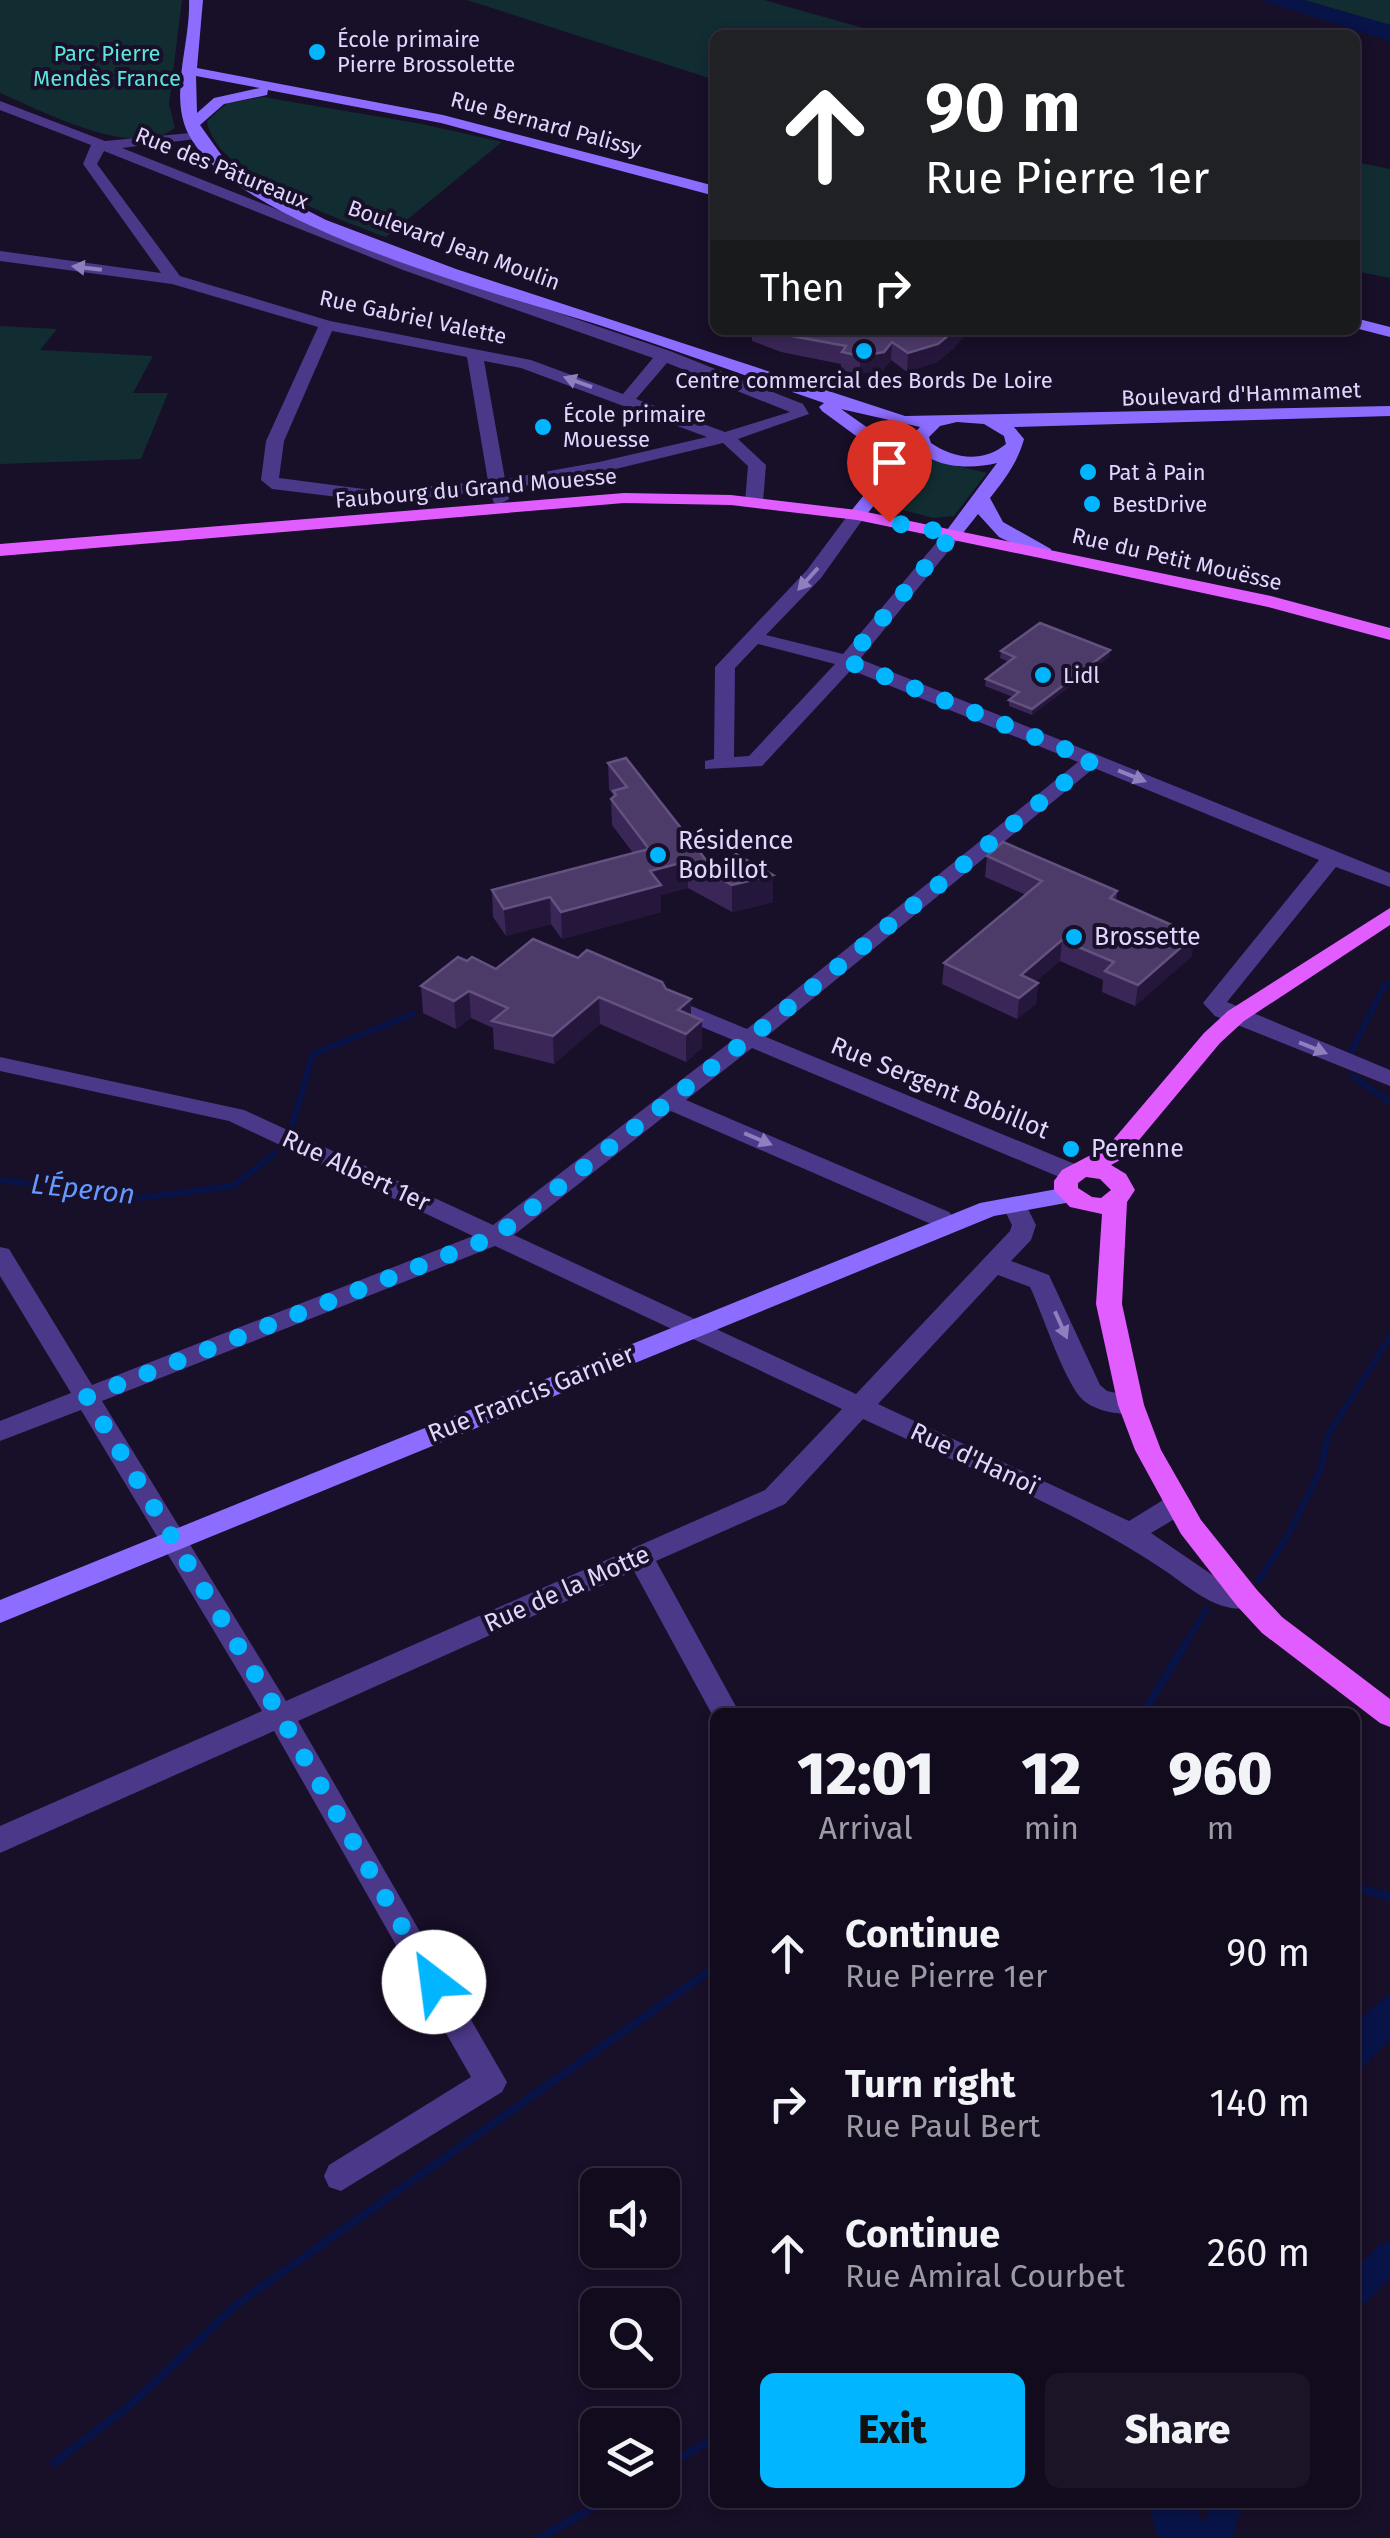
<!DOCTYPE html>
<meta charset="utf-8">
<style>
body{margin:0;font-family:"Fira Sans",sans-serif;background:#1b1427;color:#f1f3f6;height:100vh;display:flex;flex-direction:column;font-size:38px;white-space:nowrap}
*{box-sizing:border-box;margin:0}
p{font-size:32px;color:#9c9ba4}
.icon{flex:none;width:55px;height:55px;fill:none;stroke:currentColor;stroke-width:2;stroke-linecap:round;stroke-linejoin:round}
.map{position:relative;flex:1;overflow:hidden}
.details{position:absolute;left:710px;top:1708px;width:650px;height:800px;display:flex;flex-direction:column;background:#120b1e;border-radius:15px;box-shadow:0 5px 15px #0003,0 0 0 2px #312b3c}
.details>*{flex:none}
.top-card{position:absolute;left:710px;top:30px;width:650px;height:305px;border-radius:15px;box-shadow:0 5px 15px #0003,0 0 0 2px #312b3c;background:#202124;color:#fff;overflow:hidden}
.buttons{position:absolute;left:580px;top:2168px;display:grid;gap:20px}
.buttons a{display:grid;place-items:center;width:100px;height:100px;border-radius:15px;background:#120b1e;box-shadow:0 5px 15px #0003,0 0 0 2px #312b3c;font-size:50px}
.pin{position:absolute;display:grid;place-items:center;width:85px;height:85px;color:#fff;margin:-102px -42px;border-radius:50% 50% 50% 0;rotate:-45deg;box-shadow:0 0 10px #0007}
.pin .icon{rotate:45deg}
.me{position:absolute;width:110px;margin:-55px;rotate:330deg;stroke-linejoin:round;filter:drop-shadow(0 0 8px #0008)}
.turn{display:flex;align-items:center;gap:35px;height:210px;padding:0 50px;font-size:45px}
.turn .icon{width:130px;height:130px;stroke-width:2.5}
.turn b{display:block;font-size:70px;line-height:85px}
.then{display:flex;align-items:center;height:95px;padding:0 50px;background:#0003;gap:20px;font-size:38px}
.eta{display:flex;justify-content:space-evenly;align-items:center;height:170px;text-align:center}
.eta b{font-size:60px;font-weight:800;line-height:70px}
.primary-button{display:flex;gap:20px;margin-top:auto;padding:20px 50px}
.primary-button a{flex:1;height:115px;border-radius:15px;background:#02b5ff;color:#111;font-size:40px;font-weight:800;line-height:115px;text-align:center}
.primary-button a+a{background:#1b1427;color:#f1f3f6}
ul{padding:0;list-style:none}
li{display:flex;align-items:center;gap:30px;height:150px;padding:0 50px}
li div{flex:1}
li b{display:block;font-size:38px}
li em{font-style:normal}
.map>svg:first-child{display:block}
.green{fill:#112d32}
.water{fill:#081348}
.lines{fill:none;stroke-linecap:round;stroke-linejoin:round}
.stream-far1{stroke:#081348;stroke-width:6}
.stream{stroke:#081348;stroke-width:8}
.canal{fill:#081348;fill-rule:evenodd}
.street{fill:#4b3889;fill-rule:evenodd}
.secondary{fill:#8d6dff;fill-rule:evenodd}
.primary{fill:#e25dff;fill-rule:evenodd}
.wall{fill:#3a2757}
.shaded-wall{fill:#25163c}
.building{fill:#4c3a69;stroke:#635280;stroke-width:2.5}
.oneway{fill:#8f7fbe}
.route{stroke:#02b5ff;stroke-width:18;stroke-dasharray:0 32.4}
.poi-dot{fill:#02b5ff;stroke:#180f28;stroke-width:4}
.labels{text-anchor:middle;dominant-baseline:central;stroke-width:8;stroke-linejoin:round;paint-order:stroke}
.far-poi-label{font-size:22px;fill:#e2d6ff;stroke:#180f28;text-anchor:start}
.far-park-label{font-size:22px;fill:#5ce5dd;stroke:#180f28}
.far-street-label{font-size:22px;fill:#e2d6ff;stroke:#180f28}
.poi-label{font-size:25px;fill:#e2d6ff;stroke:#180f28;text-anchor:start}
.street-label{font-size:25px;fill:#e2d6ff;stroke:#180f28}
.water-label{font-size:28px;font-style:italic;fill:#6499ff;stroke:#180f28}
</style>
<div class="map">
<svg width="1390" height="2538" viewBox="0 0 1390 2538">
<rect width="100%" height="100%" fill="#180f28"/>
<path class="green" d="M0 0H182L169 104 175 128C133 160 43 111 0 93Z
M467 0H764L888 35H715V80Z
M1304 0H1390V25Z
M263 97 422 124 502 142 386 237C339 219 215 176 207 121L227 103Z
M1355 162 1390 169V278L1355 271Z
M0 326 57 329 40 350 153 356 133 393H168L141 459 0 464Z
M918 457 987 473 954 516 933 518 884 505 882 502Z"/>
<path class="water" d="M1260 0H1304L1390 25V41Z
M1390 1993V2039L1355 2075V2023Z
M1148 2503H1192L1213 2538H1158Z"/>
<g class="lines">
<path class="stream-far1" d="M1351 1052 1384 986 1390 983
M1352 1076 1390 1102
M291 1129 313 1054 413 1014
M0 1180 139 1198 233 1186 275 1153
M1259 1580 1287 1537 1321 1469 1328 1435 1390 1337
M1184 1646 1207 1609"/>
<path class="stream" d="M1144 1712 1186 1643
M1355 1887 1390 1897
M54 2463 134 2402 236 2305 715 1967
M662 2468 715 2438
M540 2538 624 2490"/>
<path class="canal" d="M1390 2241V2277L1366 2302 1355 2307V2270L1379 2245Z
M1211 2502H1244L1232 2538H1198Z"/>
<path class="street" d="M0 101 105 141 201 132V138L196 139 122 148 415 264 670 351 803 404 809 414 738 439 766 465 763 502 754 507 745 502 748 466 723 443 599 473 507 489 509 499 500 504 494 503 490 491 379 502 272 489 261 480 266 441 318 327 172 284 0 261V251L161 273 83 164 91 145 0 110ZM104 151 403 270 653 358 623 394 531 360 330 321 180 276 97 164ZM332 331 467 357 488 481 379 491 279 478 284 441ZM484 361 521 368 707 437 599 462 505 479ZM667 363 790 412 725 432 636 399Z
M857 510 863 511V519L821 578 766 635 843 654 947 530H959V538L860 659 1390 873V887L1336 867 1227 1002 1390 1070V1086L1215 1016 1203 1003 1319 860 1094 768 766 1037 1082 1167 1085 1173 1082 1179H1064L752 1048 686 1100 949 1212 960 1225 957 1231H939L931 1224 671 1111 514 1235 856 1394 1010 1231 1012 1225 1002 1205 1005 1199H1023L1036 1225 1031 1240 1011 1261 1049 1275 1100 1385 1107 1391 1140 1398 1144 1405 1140 1412C1123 1417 1092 1411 1080 1397 1062 1375 1043 1315 1030 1287L998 1275 878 1404 1129 1521 1168 1497H1188L1192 1504 1188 1511 1151 1533 1227 1585 1257 1590 1261 1598 1257 1606C1222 1617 1194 1591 1167 1572 1074 1509 965 1467 863 1419L785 1504 656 1561 739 1712H715V1720L634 1571 298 1721 507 2082 502 2092 341 2191 329 2187 324 2176 329 2165 471 2077 274 1731 0 1853V1826L262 1711 81 1410 0 1441V1421L71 1393 0 1276V1247L9 1249 92 1385 473 1236 229 1121 0 1071V1057L244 1110 493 1225 733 1040 668 1013 665 1008 668 1003H684L747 1029 1078 762 851 670 762 766 705 769V761L714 759 715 667 807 570 851 511ZM758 644 835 664 749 756 734 757 735 668ZM495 1246 842 1409 765 1490 286 1701 102 1401Z"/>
<path class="secondary" d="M189 0H203L197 68 443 115 715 186V196L441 123 268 90 267 95 224 104 200 125 227 163 271 192 326 220 456 269 905 416 1390 406V416L1014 427 1024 439C1018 462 1004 480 990 498L1003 522 1051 549V557L1045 559 999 537 978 514 959 538 953 539 944 534 997 463C969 470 922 469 911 436L920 427 841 409 875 433 895 456 904 452 913 457 863 519H851V511L886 468 863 441 822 411 819 407 824 403C750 377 677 351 602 326 504 295 237 227 189 135 168 96 191 42 189 0ZM196 76 260 88 214 98 197 113ZM957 422 984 424 1004 436 1006 444C983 463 954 459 931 443L929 437 940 426Z
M1355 318 1390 327V337L1355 328Z
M1068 1187 1077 1189 1080 1195 1077 1201 994 1216 0 1623V1600L980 1203Z"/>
<path class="primary" d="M624 493 731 495 857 510 1271 596 1390 628V640L1268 607 1045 559 857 520 731 505 624 503 0 556V544Z
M1390 908V925L1244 1021 1220 1043 1124 1158 1111 1165 1126 1174 1135 1190 1127 1202 1122 1304 1144 1405 1161 1450 1201 1520 1257 1590 1282 1617 1390 1699V1727L1380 1723 1262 1633 1237 1606 1181 1534 1135 1450 1118 1405 1096 1304 1102 1214 1070 1207 1054 1190V1181L1062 1170 1108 1146 1204 1033 1228 1011ZM1086 1177 1100 1179 1111 1190 1101 1198 1092 1197 1078 1188V1183Z"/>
</g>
<path class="wall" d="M752 330H969L953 349 937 362 907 372 891 360 883 370 860 374 841 370V364L781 352 752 341Z
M1110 650 1109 657 1032 715 1009 706V700L1013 697 985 686 986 679 1009 662 1000 658 1001 651Z
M608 763 713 869 773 902 732 912 688 888 661 895V912L562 939 551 924 506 936 493 917 492 890 633 853 612 825 611 799 613 795 609 789Z
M987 856 1117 891 1116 901 1192 956 1135 1006 1102 992 1103 980 1060 961 1035 982 1038 983 1036 1004 1017 1019 942 984 944 963 1026 895 985 877Z
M578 958 691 999V1015L702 1020V1048L686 1062 600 1024 554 1064 494 1049 493 1028 471 1018 456 1029 423 1013 421 986 467 961 496 969Z"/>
<path class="shaded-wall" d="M955 330H969L953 349 937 362 907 372 908 353Z
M892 342 891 360 883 370 860 374V356Z
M1110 650 1109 657 1032 715V709Z
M688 861V888L661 895V912L562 939 561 912 650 871Z
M773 875V902L732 912V885Z
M550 897 551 924 506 936 504 909Z
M1195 935 1192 956 1135 1006 1138 985Z
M1062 940 1060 961 1019 996 1021 975Z
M1038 983 1036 1004 1017 1019 1019 998Z
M469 991 471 1018 456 1029 454 1001Z
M599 997 600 1024 554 1064 553 1036Z
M691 999V1027L678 1010Z
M702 1020V1048L686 1062V1034Z"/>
<path class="building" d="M770 330H955L938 344 908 353 892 342 884 352 860 356 842 352 846 346 781 334Z
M1040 623 1110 650 1032 709 1009 700 1019 692 986 679 1015 657 1001 651Z
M626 758 713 869 736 854 773 875 732 885 688 861 650 871 661 885 561 912 550 897 504 909 492 890 649 849 611 799 616 795 613 791 627 787 608 763Z
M1003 842 1117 891 1110 898 1195 935 1138 985 1105 971 1114 962 1062 940 1021 975 1038 983 1019 998 944 963 1042 881 987 856Z
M533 939 578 958 587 950 662 982 666 989 691 999 678 1010 702 1020 686 1034 599 997 553 1036 492 1021 508 1008 469 991 454 1001 421 986 458 957 467 961 472 957 496 969Z"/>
<defs><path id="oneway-solid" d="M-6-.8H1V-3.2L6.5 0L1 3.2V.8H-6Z" transform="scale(2.5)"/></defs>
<g class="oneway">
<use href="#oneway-solid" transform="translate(87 268) rotate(-173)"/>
<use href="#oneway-solid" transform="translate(578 382) rotate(-160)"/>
<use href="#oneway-solid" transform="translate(808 579) rotate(132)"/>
<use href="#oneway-solid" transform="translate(1132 776) rotate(22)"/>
<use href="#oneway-solid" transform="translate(1313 1048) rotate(22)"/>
<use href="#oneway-solid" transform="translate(758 1139) rotate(23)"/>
<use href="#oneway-solid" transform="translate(1061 1325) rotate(66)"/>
</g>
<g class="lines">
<path class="route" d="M434 1982 281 1717 87 1397 496 1236 775 1018 1092 760 847 661 953 534 889 522"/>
</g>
<g class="poi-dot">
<circle cx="317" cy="52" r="10"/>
<circle cx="864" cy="351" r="10"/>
<circle cx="543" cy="427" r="10"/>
<circle cx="1088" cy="472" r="10"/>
<circle cx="1092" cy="504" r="10"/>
<circle cx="1043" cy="675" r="10"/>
<circle cx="658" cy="855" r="10"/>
<circle cx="1074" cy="937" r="10"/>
<circle cx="1071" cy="1149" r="10"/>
</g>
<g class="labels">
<g class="far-poi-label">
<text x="337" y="39">École primaire<tspan x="337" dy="25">Pierre Brossolette</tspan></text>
<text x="864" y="380" text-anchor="middle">Centre commercial des Bords De Loire</text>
<text x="563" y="414">École primaire<tspan x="563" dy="25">Mouesse</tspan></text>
<text x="1108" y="472">Pat à Pain</text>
<text x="1112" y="504">BestDrive</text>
<text x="1063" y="675">Lidl</text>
</g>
<g class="far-park-label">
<text x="107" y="53">Parc Pierre<tspan x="107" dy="25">Mendès France</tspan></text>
</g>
<g class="far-street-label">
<text transform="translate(546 124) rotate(15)">Rue Bernard Palissy</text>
<text transform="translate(222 168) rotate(22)">Rue des Pâtureaux</text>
<text transform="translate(454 245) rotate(20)">Boulevard Jean Moulin</text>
<text transform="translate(413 317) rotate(12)">Rue Gabriel Valette</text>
<text transform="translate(1241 394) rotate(-2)">Boulevard d'Hammamet</text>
<text transform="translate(476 488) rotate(-5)">Faubourg du Grand Mouesse</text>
<text transform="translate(1177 559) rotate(13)">Rue du Petit Mouësse</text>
</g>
<g class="poi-label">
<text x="678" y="841">Résidence<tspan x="678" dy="29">Bobillot</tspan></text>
<text x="1094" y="937">Brossette</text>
<text x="1091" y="1149">Perenne</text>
</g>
<g class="street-label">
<text transform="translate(940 1088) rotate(22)">Rue Sergent Bobillot</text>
<text transform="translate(356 1171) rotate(25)">Rue Albert 1er</text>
<text transform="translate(531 1394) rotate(-22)">Rue Francis Garnier</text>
<text transform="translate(974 1459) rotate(25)">Rue d'Hanoï</text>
<text transform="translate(567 1589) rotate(-24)">Rue de la Motte</text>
</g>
<g class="water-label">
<text transform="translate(83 1189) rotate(6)">L'Éperon</text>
</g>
</g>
</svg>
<div class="buttons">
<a><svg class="icon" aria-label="sound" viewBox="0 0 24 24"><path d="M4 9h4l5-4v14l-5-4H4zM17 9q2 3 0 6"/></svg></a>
<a><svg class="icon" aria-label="search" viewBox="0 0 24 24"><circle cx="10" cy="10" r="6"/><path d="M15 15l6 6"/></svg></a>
<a><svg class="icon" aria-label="layers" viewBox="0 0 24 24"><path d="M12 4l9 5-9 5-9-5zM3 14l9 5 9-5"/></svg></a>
</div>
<div class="pin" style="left:889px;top:522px;background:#d93025"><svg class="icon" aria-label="arrive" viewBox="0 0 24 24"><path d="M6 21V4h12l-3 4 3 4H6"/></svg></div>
<svg class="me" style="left:434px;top:1982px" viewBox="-20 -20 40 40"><circle r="19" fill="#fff"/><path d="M0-13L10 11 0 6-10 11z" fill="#02b5ff"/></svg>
<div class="top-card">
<div class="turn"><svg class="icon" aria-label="ahead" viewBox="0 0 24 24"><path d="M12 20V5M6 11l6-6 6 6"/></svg><div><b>90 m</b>Rue Pierre 1er</div></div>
<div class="then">Then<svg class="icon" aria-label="right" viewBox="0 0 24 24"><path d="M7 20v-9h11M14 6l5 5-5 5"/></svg></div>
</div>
<section class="details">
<div class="eta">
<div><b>12:01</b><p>Arrival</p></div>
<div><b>12</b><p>min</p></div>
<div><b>960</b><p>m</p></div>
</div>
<ul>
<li><svg class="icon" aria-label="ahead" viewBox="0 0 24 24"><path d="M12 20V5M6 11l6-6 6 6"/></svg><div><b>Continue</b><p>Rue Pierre 1er</p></div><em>90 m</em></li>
<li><svg class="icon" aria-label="right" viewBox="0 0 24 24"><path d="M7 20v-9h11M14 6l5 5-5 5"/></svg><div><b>Turn right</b><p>Rue Paul Bert</p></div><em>140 m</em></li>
<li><svg class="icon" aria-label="ahead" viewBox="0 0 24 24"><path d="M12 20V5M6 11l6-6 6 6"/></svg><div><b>Continue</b><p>Rue Amiral Courbet</p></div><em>260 m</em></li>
</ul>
<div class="primary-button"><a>Exit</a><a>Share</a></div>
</section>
</div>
